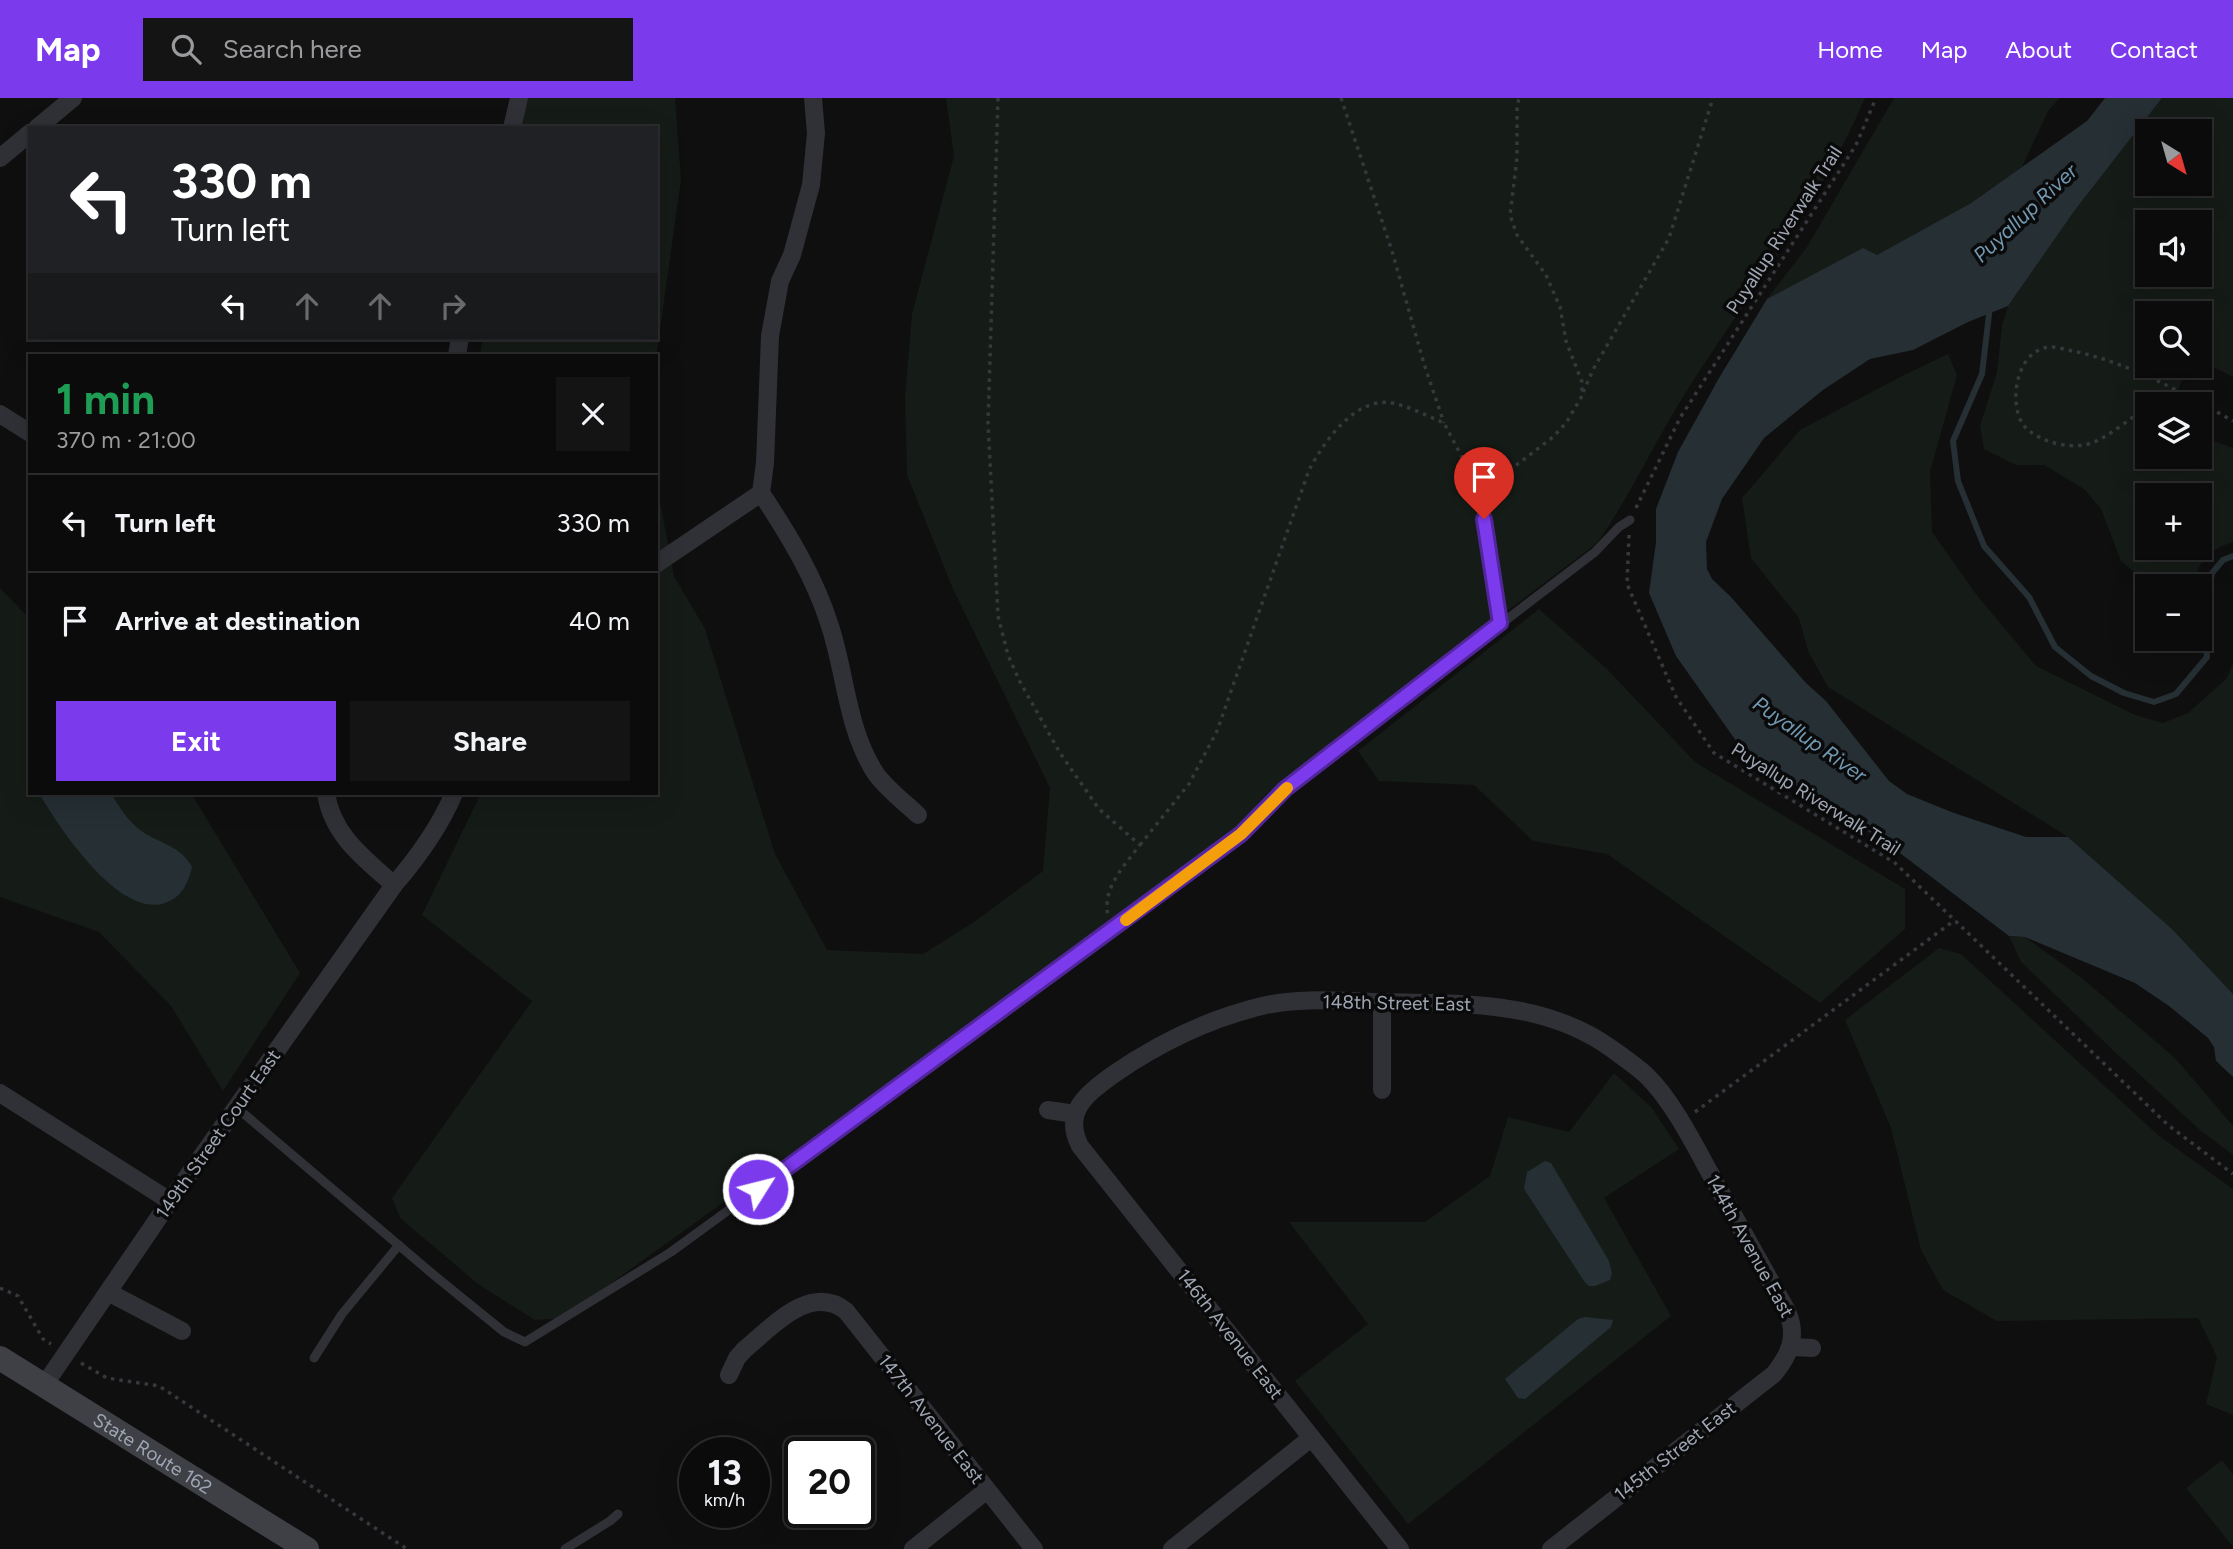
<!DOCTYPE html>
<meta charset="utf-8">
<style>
body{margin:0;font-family:Figtree,sans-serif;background:#141415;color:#f1f3f6;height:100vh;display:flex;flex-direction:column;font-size:26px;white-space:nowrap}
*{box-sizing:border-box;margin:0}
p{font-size:23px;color:#9a9b9d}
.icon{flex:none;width:38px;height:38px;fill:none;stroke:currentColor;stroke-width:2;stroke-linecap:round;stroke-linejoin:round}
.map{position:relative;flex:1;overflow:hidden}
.sheet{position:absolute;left:28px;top:256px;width:630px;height:441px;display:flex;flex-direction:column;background:#0b0b0c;border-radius:0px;box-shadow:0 7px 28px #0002,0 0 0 2px #2b2b2d}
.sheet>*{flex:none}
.hud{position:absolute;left:28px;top:28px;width:630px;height:214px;border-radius:0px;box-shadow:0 7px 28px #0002,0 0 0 2px #2b2b2d;background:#202124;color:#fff;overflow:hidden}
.needle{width:46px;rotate:143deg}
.fabs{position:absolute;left:2135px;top:21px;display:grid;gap:14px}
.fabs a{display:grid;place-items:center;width:77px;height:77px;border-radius:0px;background:#0b0b0c;box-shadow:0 7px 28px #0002,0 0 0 2px #2b2b2d;font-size:35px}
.speed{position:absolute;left:679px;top:1339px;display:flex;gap:14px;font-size:35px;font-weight:700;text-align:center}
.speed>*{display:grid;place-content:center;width:91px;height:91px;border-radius:50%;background:#0b0b0c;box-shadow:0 7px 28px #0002,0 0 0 2px #2b2b2d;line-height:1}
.speed small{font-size:18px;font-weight:400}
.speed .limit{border:4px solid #111;border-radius:10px;background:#fff;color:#111}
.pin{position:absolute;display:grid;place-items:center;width:60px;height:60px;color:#fff;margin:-72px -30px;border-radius:50% 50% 50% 0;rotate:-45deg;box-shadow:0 0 7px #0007}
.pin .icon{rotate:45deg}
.me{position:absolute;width:77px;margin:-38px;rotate:54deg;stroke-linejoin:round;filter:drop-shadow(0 0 5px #0008)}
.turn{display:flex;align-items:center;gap:24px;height:147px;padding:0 28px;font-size:32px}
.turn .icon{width:91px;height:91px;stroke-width:2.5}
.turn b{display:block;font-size:49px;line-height:60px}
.lanes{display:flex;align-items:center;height:66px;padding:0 28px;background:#0003;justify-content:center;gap:35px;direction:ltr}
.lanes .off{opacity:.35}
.round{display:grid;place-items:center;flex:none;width:74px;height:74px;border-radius:0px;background:#141415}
.summary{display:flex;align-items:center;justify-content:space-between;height:119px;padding:0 28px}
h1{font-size:42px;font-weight:700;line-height:52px;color:#1e9e55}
.cta{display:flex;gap:14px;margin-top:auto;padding:14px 28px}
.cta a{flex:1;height:80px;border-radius:0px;background:#7c3aed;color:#fff;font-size:28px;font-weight:700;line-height:80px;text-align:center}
.cta a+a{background:#141415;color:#f1f3f6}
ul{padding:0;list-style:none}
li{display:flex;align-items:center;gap:21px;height:98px;padding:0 28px;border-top:2px solid #2b2b2d}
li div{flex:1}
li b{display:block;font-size:26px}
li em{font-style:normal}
header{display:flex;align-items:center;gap:42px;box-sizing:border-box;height:98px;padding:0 35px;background:#7c3aed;color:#fff}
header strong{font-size:33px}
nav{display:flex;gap:38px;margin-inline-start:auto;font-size:24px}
.search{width:490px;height:63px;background:#141415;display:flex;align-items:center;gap:18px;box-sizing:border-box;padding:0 24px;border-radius:0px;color:#9a9b9d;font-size:26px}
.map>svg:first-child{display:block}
.green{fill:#151b16;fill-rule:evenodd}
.water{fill:#252f34}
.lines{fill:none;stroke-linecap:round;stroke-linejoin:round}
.stream{stroke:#252f34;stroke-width:6}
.path{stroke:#36383d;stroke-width:3.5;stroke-dasharray:3.5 5;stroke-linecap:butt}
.lane{stroke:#303136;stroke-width:9}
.street{stroke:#303136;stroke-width:18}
.secondary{stroke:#3e4046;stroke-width:24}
.route-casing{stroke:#51269a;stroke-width:18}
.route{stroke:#7c3aed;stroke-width:12}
.slow{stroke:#f59e0b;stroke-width:12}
.labels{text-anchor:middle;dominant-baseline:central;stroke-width:7;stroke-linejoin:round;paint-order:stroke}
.street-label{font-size:19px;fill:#9fa6b3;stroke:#0a0a0b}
.water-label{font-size:21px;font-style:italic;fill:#7299b1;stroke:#0a0a0b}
</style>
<header>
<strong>Map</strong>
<div class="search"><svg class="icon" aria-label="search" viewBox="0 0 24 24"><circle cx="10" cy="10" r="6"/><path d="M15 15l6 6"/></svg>Search here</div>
<nav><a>Home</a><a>Map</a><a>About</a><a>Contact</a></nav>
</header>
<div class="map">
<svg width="2233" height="1451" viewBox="0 0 2233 1451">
<rect width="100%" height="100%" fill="#0f0f10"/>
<path class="green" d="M526 0H675L681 82 656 260V257H480L483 240H656V30H522Z
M946 0H1865C1820 105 1747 198 1686 294 1655 343 1631 397 1597 445L1267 695 1237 730 1076 850 563 1220 535 1222 478 1186 400 1120 392 1100 532 903 422 817 481 695H656V383L674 478 705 531 775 756 827 852 923 856 974 824 1043 773 1050 690 953 491 907 377 905 298 912 216 954 58Z
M1894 0H2060L2048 13 2022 69 1971 105 1877 157 1767 201 1807 149Z
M2162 0H2233V279L2200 262V215H2147V268H2187L2175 301 2178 306H2147V359H2200V333L2206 340 2233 350V444C2207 453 2200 460 2194 486L2143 482 2121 463 2101 411 2084 391 2044 367H2016L1984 351 1980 328 1997 274 2002 227 2008 208 2075 112ZM2147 33H2200V86H2147ZM2147 124H2200V177H2147ZM2147 397H2200V450H2147Z
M1948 256 1957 277 1930 374 1932 434 1976 496 2036 568 2135 617 2163 625 2188 615 2227 580 2233 566V896L2172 831 2068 739 1828 589 1808 553 1799 520 1751 460 1742 400 1800 332 1902 278Z
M0 490 30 521V695H191L300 875 223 993 171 908 99 834 0 799Z
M1539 511 1607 571 1695 664 1905 791V831L1820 905 1607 756 1533 743 1474 687 1379 683 1358 653Z
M2009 838 2025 839 2083 881 2175 960 2233 1028V1057L2200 1032 2117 956 2021 864Z
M1939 850 1961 856 2158 1037 2233 1091V1317L2206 1306 2217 1259 2198 1220 1997 1223 1943 1192 1921 1152 1891 1030 1845 922Z
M1614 975 1651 1009 1679 1051 1604 1100 1671 1218 1408 1426 1295 1283 1368 1226 1289 1124H1425L1490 1078 1508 1019 1569 1034Z
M2222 1362 2233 1376V1449L2186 1390Z"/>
<path class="water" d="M2105 0H2162L2075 112 2008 208 1968 224 1913 252 1870 261 1823 292 1764 340 1722 401 1706 444 1707 471 1712 481 1731 499 1806 585 1826 603 1889 683 1907 696 1954 715 2026 739H2068L2172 831 2233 896V979L2216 963 2214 949 2208 940 2169 908 2135 885 2025 839 2009 838 1888 746 1770 672 1739 647 1676 558 1649 495 1656 444V411L1678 354 1719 280 1767 201 1863 150 1877 157 1971 105 2087 23Z
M39 695H111C119 709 129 725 143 734 161 746 181 748 192 769 188 786 182 799 165 805 119 821 58 728 39 695Z
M1545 1063 1551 1065 1609 1163 1612 1175 1610 1182 1595 1188H1589L1584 1183 1524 1091 1527 1074Z
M1585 1219 1613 1222 1611 1229 1525 1301 1518 1300 1505 1281 1578 1221Z"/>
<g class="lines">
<path class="stream" d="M1990 208 1982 276 1953 343 1958 383 1984 448 2029 499 2055 549 2091 578 2124 595 2154 604 2176 596 2207 559 2204 519 2212 475 2223 462 2233 458"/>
<path class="path" d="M998 0 988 325 998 518 1008 557 1019 582 1060 655 1099 711 1140 747C1124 768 1102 790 1108 818
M1341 0 1392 153 1424 266 1444 325
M1583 294 1594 270 1669 140 1713 0
M2151 306 2174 291
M2147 309C2132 319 2111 337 2094 344 2080 350 2062 348 2048 343 2038 339 2028 334 2022 325 2008 301 2018 249 2052 249 2058 249 2066 252 2073 253 2130 265 2183 295 2233 323
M1489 388 1553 339 1566 325 1582 298V284L1566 243 1560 209 1546 177 1517 137 1510 117 1517 60V9L1519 0
M1636 410 1680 320 1856 47 1876 0
M1629 437 1627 486 1676 599 1714 655 1895 765 2168 1027 2233 1076
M1140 747 1189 686 1217 633 1309 372C1324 344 1355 298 1393 305 1410 309 1428 318 1444 325L1474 382
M1695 1014 1955 822
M0 1190 18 1198 43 1241 51 1246
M81 1265 107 1280 159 1288 407 1451"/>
<path class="lane" d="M1480 395 1500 525
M236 1009 435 1178 504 1234 525 1244 671 1154 844 1028 1241 736 1285 691 1595 454 1619 429 1630 422
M314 1260 342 1216 399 1147
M565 1451 610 1423 618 1416"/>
<path class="street" d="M813 0 816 35 811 87 792 157 780 183 770 238 765 365 761 395C789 437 815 480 830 528 846 577 847 632 876 676 887 691 904 704 918 717
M37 30 73 0
M512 30 519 0
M0 60 30 35
M457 257 460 240
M0 316 30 335
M656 466 761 395
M326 695C332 737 364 760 394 787
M1382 992V904
M0 995 170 1103
M1048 1012 1075 1016
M108 1194 182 1233
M1792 1249 1812 1250
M729 1277 737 1260 744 1252C770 1231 810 1184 846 1213L1034 1451
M45 1286 170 1103 394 787C418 759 440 729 454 695
M913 1451 987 1392
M1172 1451 1311 1340
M1400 1451 1080 1048C1062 1013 1088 995 1114 976 1159 945 1208 921 1262 908 1300 899 1340 903 1378 904 1459 906 1543 901 1612 951 1623 959 1636 968 1646 977 1676 1006 1699 1057 1720 1093 1742 1133 1765 1173 1787 1213 1798 1238 1790 1256 1774 1276L1551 1451"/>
<path class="secondary" id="s1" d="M0 1260 307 1451"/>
</g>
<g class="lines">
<g class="route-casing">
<path id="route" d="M758 1091 1241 736 1285 691 1500 525 1484 421"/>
</g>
<use href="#route" class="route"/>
<path class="slow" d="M1126 822 1241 736 1287 690"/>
</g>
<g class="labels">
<g class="street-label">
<text transform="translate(1784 132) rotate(-57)">Puyallup Riverwalk Trail</text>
<text transform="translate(1816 701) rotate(32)">Puyallup Riverwalk Trail</text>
<text transform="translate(1397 905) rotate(1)">148th Street East</text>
<text transform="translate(218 1036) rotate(-55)">149th Street Court East</text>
<text transform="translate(1750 1148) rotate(61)">144th Avenue East</text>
<text transform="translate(1230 1236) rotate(52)">146th Avenue East</text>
<text transform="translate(931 1321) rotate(52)">147th Avenue East</text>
<text transform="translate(1675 1353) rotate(-38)">145th Street East</text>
<text stroke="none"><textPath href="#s1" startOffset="180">State Route 162</textPath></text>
</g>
<g class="water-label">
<text transform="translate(2025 115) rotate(-43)">Puyallup River</text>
<text transform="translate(1810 641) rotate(35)">Puyallup River</text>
</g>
</g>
</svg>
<div class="fabs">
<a><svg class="needle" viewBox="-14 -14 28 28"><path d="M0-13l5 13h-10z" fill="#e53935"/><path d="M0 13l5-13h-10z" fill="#9a9b9d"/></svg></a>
<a><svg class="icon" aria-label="sound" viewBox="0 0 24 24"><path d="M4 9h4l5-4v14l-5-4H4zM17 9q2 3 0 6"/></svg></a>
<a><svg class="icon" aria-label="search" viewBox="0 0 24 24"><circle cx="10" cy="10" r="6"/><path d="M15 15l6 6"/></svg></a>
<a><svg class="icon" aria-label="layers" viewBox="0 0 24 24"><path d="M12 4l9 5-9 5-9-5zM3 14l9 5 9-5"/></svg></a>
<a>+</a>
<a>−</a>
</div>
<div class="speed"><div>13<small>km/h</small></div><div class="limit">20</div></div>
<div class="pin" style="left:1484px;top:421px;background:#d93025"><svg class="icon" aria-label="arrive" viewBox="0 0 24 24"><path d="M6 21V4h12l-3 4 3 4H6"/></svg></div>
<svg class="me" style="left:758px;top:1091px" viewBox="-20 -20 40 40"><circle r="17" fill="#7c3aed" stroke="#fff" stroke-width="3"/><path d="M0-11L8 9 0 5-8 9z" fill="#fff"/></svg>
<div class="hud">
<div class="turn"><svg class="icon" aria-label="left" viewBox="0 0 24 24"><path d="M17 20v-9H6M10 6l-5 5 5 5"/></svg><div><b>330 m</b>Turn left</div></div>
<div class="lanes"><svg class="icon" aria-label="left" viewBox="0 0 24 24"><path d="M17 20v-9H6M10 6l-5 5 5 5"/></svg><svg class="icon off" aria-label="ahead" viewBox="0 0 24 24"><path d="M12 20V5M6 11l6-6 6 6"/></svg><svg class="icon off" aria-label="ahead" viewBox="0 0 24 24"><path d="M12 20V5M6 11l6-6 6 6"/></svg><svg class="icon off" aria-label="right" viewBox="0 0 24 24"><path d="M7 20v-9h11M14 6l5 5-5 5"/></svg></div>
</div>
<section class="sheet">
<div class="summary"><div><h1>1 min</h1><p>370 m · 21:00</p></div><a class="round"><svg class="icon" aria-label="close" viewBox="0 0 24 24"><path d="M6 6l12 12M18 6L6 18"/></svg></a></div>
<ul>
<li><svg class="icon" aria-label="left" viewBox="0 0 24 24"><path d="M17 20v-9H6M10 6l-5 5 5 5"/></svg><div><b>Turn left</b></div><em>330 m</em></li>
<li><svg class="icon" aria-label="arrive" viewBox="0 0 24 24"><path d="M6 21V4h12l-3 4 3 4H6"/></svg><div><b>Arrive at destination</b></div><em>40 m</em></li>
</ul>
<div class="cta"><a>Exit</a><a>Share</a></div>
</section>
</div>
